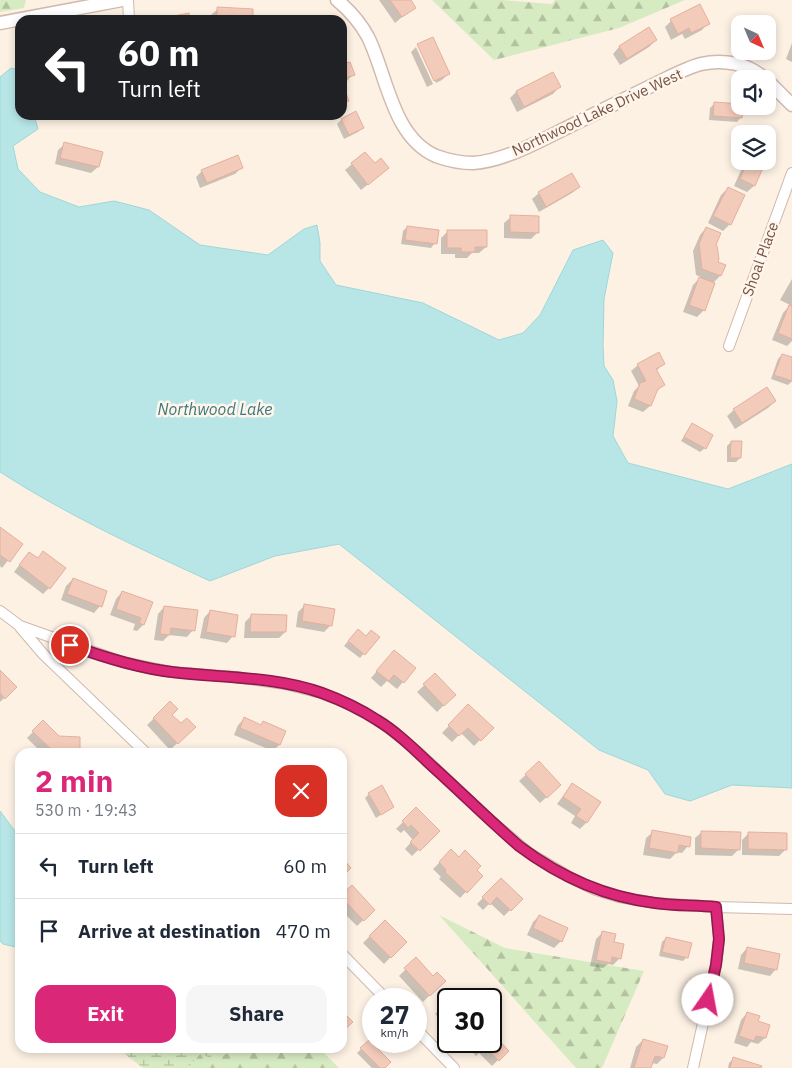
<!DOCTYPE html>
<meta charset="utf-8">
<style>
body{margin:0;font-family:"IBM Plex Sans",sans-serif;background:#f6f6f7;color:#1f2937;height:100vh;display:flex;flex-direction:column;font-size:19px;white-space:nowrap}
*{box-sizing:border-box;margin:0}
p{font-size:16px;color:#747a83}
.icon{flex:none;width:28px;height:28px;fill:none;stroke:currentColor;stroke-width:2;stroke-linecap:round;stroke-linejoin:round}
.map{position:relative;flex:1;overflow:hidden}
.panel{position:absolute;left:15px;top:748px;width:332px;height:305px;display:flex;flex-direction:column;background:#fff;border-radius:15px;box-shadow:0 2px 8px #0003}
.panel>*{flex:none}
.top-card{position:absolute;left:15px;top:15px;width:332px;height:105px;border-radius:15px;box-shadow:0 2px 8px #0003;background:#202124;color:#fff;overflow:hidden}
.needle{width:32px;rotate:136deg}
.fabs{position:absolute;left:731px;top:15px;display:grid;gap:10px}
.fabs a{display:grid;place-items:center;width:45px;height:45px;border-radius:10px;background:#fff;box-shadow:0 2px 8px #0003;font-size:25px}
.speed{position:absolute;left:362px;top:988px;display:flex;gap:10px;font-size:25px;font-weight:700;text-align:center}
.speed>*{display:grid;place-content:center;width:65px;height:65px;border-radius:50%;background:#fff;box-shadow:0 2px 8px #0003;line-height:1}
.speed small{font-size:12px;font-weight:400}
.speed .limit{border:2px solid #111;border-radius:8px;background:#fff;color:#111}
.pin{position:absolute;display:grid;place-items:center;width:42px;height:42px;color:#fff;margin:-21px;border:2px solid #fff;border-radius:50%;box-shadow:0 1px 5px #0007}
.me{position:absolute;width:55px;margin:-28px;rotate:12deg;stroke-linejoin:round;filter:drop-shadow(0 0 4px #0008)}
.turn{display:flex;align-items:center;gap:18px;height:105px;padding:0 20px;font-size:22px}
.turn .icon{width:65px;height:65px;stroke-width:2.5}
.turn b{display:block;font-size:35px;line-height:42px}
.round{display:grid;place-items:center;flex:none;width:52px;height:52px;border-radius:15px;background:#f6f6f7}
.head{display:flex;align-items:center;justify-content:space-between;height:85px;padding:0 20px}
h1{font-size:30px;font-weight:700;line-height:38px;color:#db2777}
.primary-button{display:flex;gap:10px;margin-top:auto;padding:10px 20px}
.primary-button a{flex:1;height:58px;border-radius:15px;background:#db2777;color:#fff;font-size:20px;font-weight:700;line-height:58px;text-align:center}
.primary-button a+a{background:#f6f6f7;color:#1f2937}
ul{padding:0;list-style:none}
li{display:flex;align-items:center;gap:15px;height:65px;padding:0 20px;border-top:1px solid #e0e1e3}
li div{flex:1}
li b{display:block;font-size:19px}
li em{font-style:normal}
.map>svg:first-child{display:block}
.forest{fill:url(#forest-firs)}
.wetland{fill:url(#wetland-marsh)}
.water{fill:#b8e6e7;stroke:#9ed7d9}
.shadow{fill:#0003}
.building{fill:#f3cbbb;stroke:#e6af9b}
.lines{fill:none;stroke-linecap:round;stroke-linejoin:round}
.minor-casing{stroke:#d1b9ad;stroke-width:12}
.tertiary-casing{stroke:#d1b9ad;stroke-width:15}
.minor{stroke:#fff;stroke-width:10}
.tertiary{stroke:#fff;stroke-width:12}
.route-casing{stroke:#8e194d;stroke-width:12}
.route{stroke:#db2777;stroke-width:9}
.labels{text-anchor:middle;dominant-baseline:central;stroke-width:5;stroke-linejoin:round;paint-order:stroke}
.street-label{font-size:15px;fill:#775449;stroke:#fff5eb}
.water-label{font-size:16px;font-style:italic;fill:#3c787c;stroke:#fff5eb}
</style>
<div class="map">
<svg width="792" height="1068" viewBox="0 0 792 1068">
<defs>
<pattern id="forest-firs" width="22" height="20" patternUnits="userSpaceOnUse" patternTransform="scale(1.25)"><rect width="22" height="20" fill="#d7ebc2"/><path d="M5 1l3.5 6h-7zM16 11l3.5 6h-7z" fill="#b3c1a0"/></pattern>
<pattern id="wetland-marsh" width="20" height="14" patternUnits="userSpaceOnUse" patternTransform="scale(1.25)"><rect width="20" height="14" fill="#d7ebc2"/><path d="M1 5h8M5 5V1M11 12h8M15 12V8" fill="none" stroke="#b3c1a0"/></pattern>
</defs>
<rect width="100%" height="100%" fill="#fdf1e4"/>
<path class="forest" d="M0 0H26L24 8 0 12Z
M432 0H502L552 4 555 0H685L619 28 494 60Z
M439 915 505 948 644 971 602 1068H576Z
M225 1048H319L339 1068H188L200 1054 229 1051Z"/>
<path class="wetland" d="M120 1048H225L229 1052 217 1060 200 1054 188 1068H143L126 1055Z"/>
<path class="water" d="M11 68 20 70V115H34L38 129 13 146 18 169 40 192 79 207 114 201 149 210 200 245 268 255 304 229 317 225 320 243V261L336 285 423 303 499 340 523 333 540 315 573 250 603 240 613 253 604 299 603 346 604 366 613 380 617 401 613 436 628 463 728 489 792 464V788L732 785 690 801 665 794 648 770 599 750 339 544 275 556 210 581C138 548 67 515 0 472V77Z
M0 811 20 838V948L3 944 0 941Z"/>
<path class="shadow" d="M379 0H409L414 7 395 23Z
M218 9 252 20H211V15Z
M671 21 708 23 702 30 685 39 682 34 671 40 665 27Z
M649 29 656 40 649 47 620 65 613 54 619 47Z
M433 38 449 73 442 80 436 83 419 46H417Z
M792 43V62L786 59Z
M416 47 433 84 427 87 411 52Z
M342 66 353 74 347 81 342 82Z
M559 87 553 94 517 112 510 98 516 92Z
M714 104 740 105 741 117 737 122 709 120 710 108Z
M355 113 362 128 358 132 344 139 337 124 341 120Z
M65 144 98 167 91 173 55 164 58 150Z
M365 153 381 174 361 190 345 170Z
M745 161H765L754 186 747 192 734 186Z
M242 167 235 174 200 188 196 177 202 171Z
M579 187 572 193 539 212 532 199 539 193Z
M728 188 730 224 723 231 708 223 721 195Z
M511 217 538 232 531 239 504 238V223Z
M407 227 435 243 431 248 401 244 403 231Z
M706 228 714 246 716 262 720 276 713 283 704 310 697 317 683 312 693 285 701 277 696 275 693 251 700 235Z
M447 232 486 247 479 253H472L467 258H455V254H441V238Z
M792 279V341L787 346 772 340 783 313 790 305 780 300Z
M782 355 792 359V381L788 385 771 379 778 359Z
M663 364 656 371 663 385 655 393 650 406 643 412 628 406 634 391 639 386 631 371 638 365Z
M775 401 768 408 735 429 727 416 734 410Z
M692 424 705 448 700 452 681 441Z
M731 442 740 458 736 462H727V446Z
M0 529 21 544 2 568 0 566Z
M37 559 49 588 43 594 14 572 23 560Z
M73 579 100 606 94 613 61 600 66 586Z
M122 592 151 602 143 625 137 631 133 630 135 624 110 615 116 599Z
M305 605 331 625 324 632 296 627 298 612Z
M164 607 193 630 187 637 169 635 163 641 154 640 158 614Z
M210 611 233 636 227 643 200 638 204 618Z
M251 616 285 632 279 638H244L245 622Z
M354 634 366 637H378L360 658 344 646Z
M388 658 415 668 397 689 387 681 381 687 371 678Z
M0 672 15 687 0 702Z
M435 675 454 695 437 712 417 692Z
M170 703 171 715 181 725 194 727 170 750 147 725Z
M468 706 492 728 474 746 461 733 452 742 442 733Z
M244 719 260 726 263 723 279 745 273 751 234 735 238 725Z
M43 722 58 738 79 749 75 752H41L27 738Z
M539 763 560 785 540 803 519 781Z
M572 784 599 803 586 823 580 829 571 823 575 816 557 804Z
M369 794 393 807 376 818 365 798Z
M416 809 438 831 412 856 405 849 413 840 404 830 401 833 396 829Z
M653 832 688 846 682 853 677 852 670 859 643 855 646 838Z
M702 832 739 849 732 856 695 855V838Z
M749 833 786 849 779 856 742 855V840Z
M451 851 481 876 460 898 439 879 441 877 433 869Z
M501 879 521 899 504 916 490 903 483 910 477 904Z
M342 896 374 910 357 926 342 911Z
M539 916 561 941 554 948 527 935 533 922Z
M385 921 405 942 384 964 363 943Z
M603 932 613 943 620 958 613 965 608 964 603 968 590 966 596 939Z
M666 938 687 957 683 961 659 956 662 942Z
M747 948 776 969 770 976 738 969 741 955Z
M416 959 433 977 444 981 423 1002 399 976Z
M449 1000V1027L435 1014Z
M747 1013 757 1022 768 1026 765 1038 758 1044 751 1042 747 1047 734 1043 741 1020Z
M643 1040 663 1058 657 1064 651 1063 650 1068H630L636 1047Z
M369 1041 383 1068H372L357 1053Z
M470 1041H491L507 1051 492 1066 479 1053 476 1056 466 1045Z
M733 1059 760 1068H728L729 1063Z"/>
<path class="building" d="M390 0H411L416 8 402 17Z
M700 4 710 24 691 33 689 28 678 34 670 19Z
M217 7 253 9V20H217Z
M189 13 190 20H159V19Z
M649 27 657 40 627 59 619 46Z
M433 37 450 74 434 81 417 44Z
M350 62 355 75 342 79V64Z
M553 72 561 87 524 107 516 91Z
M342 82 349 101 342 103Z
M714 102 740 104V106H743L742 118 713 116Z
M356 111 364 128 349 135 341 119Z
M64 142 103 152 99 167 60 158Z
M365 152 375 163 381 158 389 168 368 185 351 163Z
M238 155 243 168 207 183 201 170Z
M748 161H766L755 186 740 179Z
M572 173 580 187 546 207 538 192Z
M728 187 745 195 731 225 713 216Z
M510 215 539 216V233L510 232Z
M407 226 439 230 437 244 405 240Z
M706 227 721 233 716 245 717 246 719 259 718 262 726 265 721 276 702 269 699 244Z
M447 230H487V247H475V252H461V248H447Z
M699 277 715 283 705 311 689 305Z
M789 305 792 306V339L778 333Z
M659 352 665 364 656 369 665 385 658 389 651 406 634 399 640 383 646 381 637 364Z
M782 354 792 357V381L774 375Z
M767 387 776 401 742 423 733 409Z
M692 423 713 435 706 449 684 437Z
M731 441H742L741 458H730Z
M0 527 23 544 10 562 0 555Z
M43 551 66 568 50 589 19 565 29 552 38 558Z
M73 578 107 591 102 607 67 594Z
M122 591 153 602 144 625 139 623 141 618 116 609Z
M304 604 335 609 332 626 302 621Z
M164 606 198 610 195 631 171 628 170 635 160 634Z
M210 610 238 615 235 637 206 632Z
M251 614 287 615 286 632H250Z
M358 629 366 636 371 630 380 637 365 655 348 641Z
M394 650 416 668 404 683 394 675 389 681 376 671Z
M0 670 17 687 5 699 0 693Z
M435 673 456 695 444 706 423 684Z
M170 701 178 709 172 715 181 723 187 718 196 727 178 744 153 718Z
M468 704 494 728 481 741 468 728 459 736 448 725Z
M244 717 261 725 263 721 286 731 280 745 240 728Z
M43 720 59 736 80 737V750L61 749 57 752H54L32 731Z
M539 761 561 785 547 798 525 774Z
M572 783 601 802 587 823 576 816 581 809 563 797Z
M382 785 394 807 381 815 368 793Z
M416 807 440 831 420 851 410 842 419 833 411 825 408 828 402 821Z
M652 830 691 837 690 847 679 845 678 853 649 848Z
M701 831 741 832 740 850 701 848Z
M748 832 787 833V850L748 849Z
M451 849 459 857 465 850 481 866 477 870 483 876 467 893 445 872 446 870 439 862Z
M345 861 351 868 342 877V864Z
M501 878 523 899 511 911 497 897 490 905 482 897Z
M352 885 375 910 364 921 342 898V894Z
M539 915 568 928 562 942 533 928Z
M385 920 407 942 391 958 369 936Z
M602 931 616 934 614 942 624 944 621 959 612 957 611 963 596 960Z
M666 937 692 943 688 958 662 952Z
M747 947 780 954 777 970 744 963Z
M416 957 433 976 437 972 446 981 430 996 404 968Z
M452 995 455 999H449V1014L441 1006Z
M342 1011 353 1022 342 1032Z
M747 1012 760 1016 758 1021 770 1025 766 1038 756 1036 754 1041 739 1036Z
M491 1032 509 1051 499 1061 486 1048 483 1051 474 1041H491Z
M643 1039 668 1046 664 1058 655 1056 651 1068H634Z
M369 1040 391 1062 385 1068H380L360 1048Z
M733 1057 762 1066 761 1068H730Z"/>
<g class="lines">
<g class="minor-casing">
<path id="minor" d="M128 0 129 20
M729 346 792 173
M0 611 20 626 122 662 171 672 235 677 285 684 321 693 344 702 367 714 389 728 418 752 490 820 529 853 573 879 596 890 619 897 655 903 716 907 792 909
M20 627 44 655 145 752
M342 954 386 999
M416 1029 454 1068
M693 1068 716 965 719 939 716 907"/>
</g>
<g class="tertiary-casing">
<path id="tertiary" d="M337 0C349 10 360 22 368 37 387 75 392 137 436 156 447 160 461 163 473 163 504 161 540 141 568 127 596 113 625 99 653 85 668 78 685 68 701 64 723 59 748 63 765 79
M0 23 122 0
M768 81 792 105"/>
</g>
<use href="#minor" class="minor"/>
<use href="#tertiary" class="tertiary"/>
</g>
<g class="lines">
<g class="route-casing">
<path id="route" d="M70 645C103 657 137 668 172 672 222 678 275 676 322 693 341 700 360 709 377 720 397 732 415 750 432 766 461 792 489 820 519 846 559 876 605 897 655 903 675 906 695 905 716 907L719 939 716 965 708 1000"/>
</g>
<use href="#route" class="route"/>
</g>
<g class="labels">
<g class="street-label">
<text transform="translate(597 112) rotate(-25)">Northwood Lake Drive West</text>
<text transform="translate(760 259) rotate(-70)">Shoal Place</text>
</g>
<g class="water-label">
<text x="215" y="409">Northwood Lake</text>
</g>
</g>
</svg>
<div class="fabs">
<a><svg class="needle" viewBox="-14 -14 28 28"><path d="M0-13l5 13h-10z" fill="#e53935"/><path d="M0 13l5-13h-10z" fill="#747a83"/></svg></a>
<a><svg class="icon" aria-label="sound" viewBox="0 0 24 24"><path d="M4 9h4l5-4v14l-5-4H4zM17 9q2 3 0 6"/></svg></a>
<a><svg class="icon" aria-label="layers" viewBox="0 0 24 24"><path d="M12 4l9 5-9 5-9-5zM3 14l9 5 9-5"/></svg></a>
</div>
<div class="speed"><div>27<small>km/h</small></div><div class="limit">30</div></div>
<div class="pin" style="left:70px;top:645px;background:#d93025"><svg class="icon" aria-label="arrive" viewBox="0 0 24 24"><path d="M6 21V4h12l-3 4 3 4H6"/></svg></div>
<svg class="me" style="left:708px;top:1000px" viewBox="-20 -20 40 40"><circle r="19" fill="#fff"/><path d="M0-13L10 11 0 6-10 11z" fill="#db2777"/></svg>
<div class="top-card">
<div class="turn"><svg class="icon" aria-label="left" viewBox="0 0 24 24"><path d="M17 20v-9H6M10 6l-5 5 5 5"/></svg><div><b>60 m</b>Turn left</div></div>
</div>
<section class="panel">
<div class="head"><div><h1>2 min</h1><p>530 m · 19:43</p></div><a class="round" style="background:#d93025;color:#fff"><svg class="icon" aria-label="close" viewBox="0 0 24 24"><path d="M6 6l12 12M18 6L6 18"/></svg></a></div>
<ul>
<li><svg class="icon" aria-label="left" viewBox="0 0 24 24"><path d="M17 20v-9H6M10 6l-5 5 5 5"/></svg><div><b>Turn left</b></div><em>60 m</em></li>
<li><svg class="icon" aria-label="arrive" viewBox="0 0 24 24"><path d="M6 21V4h12l-3 4 3 4H6"/></svg><div><b>Arrive at destination</b></div><em>470 m</em></li>
</ul>
<div class="primary-button"><a>Exit</a><a>Share</a></div>
</section>
</div>
